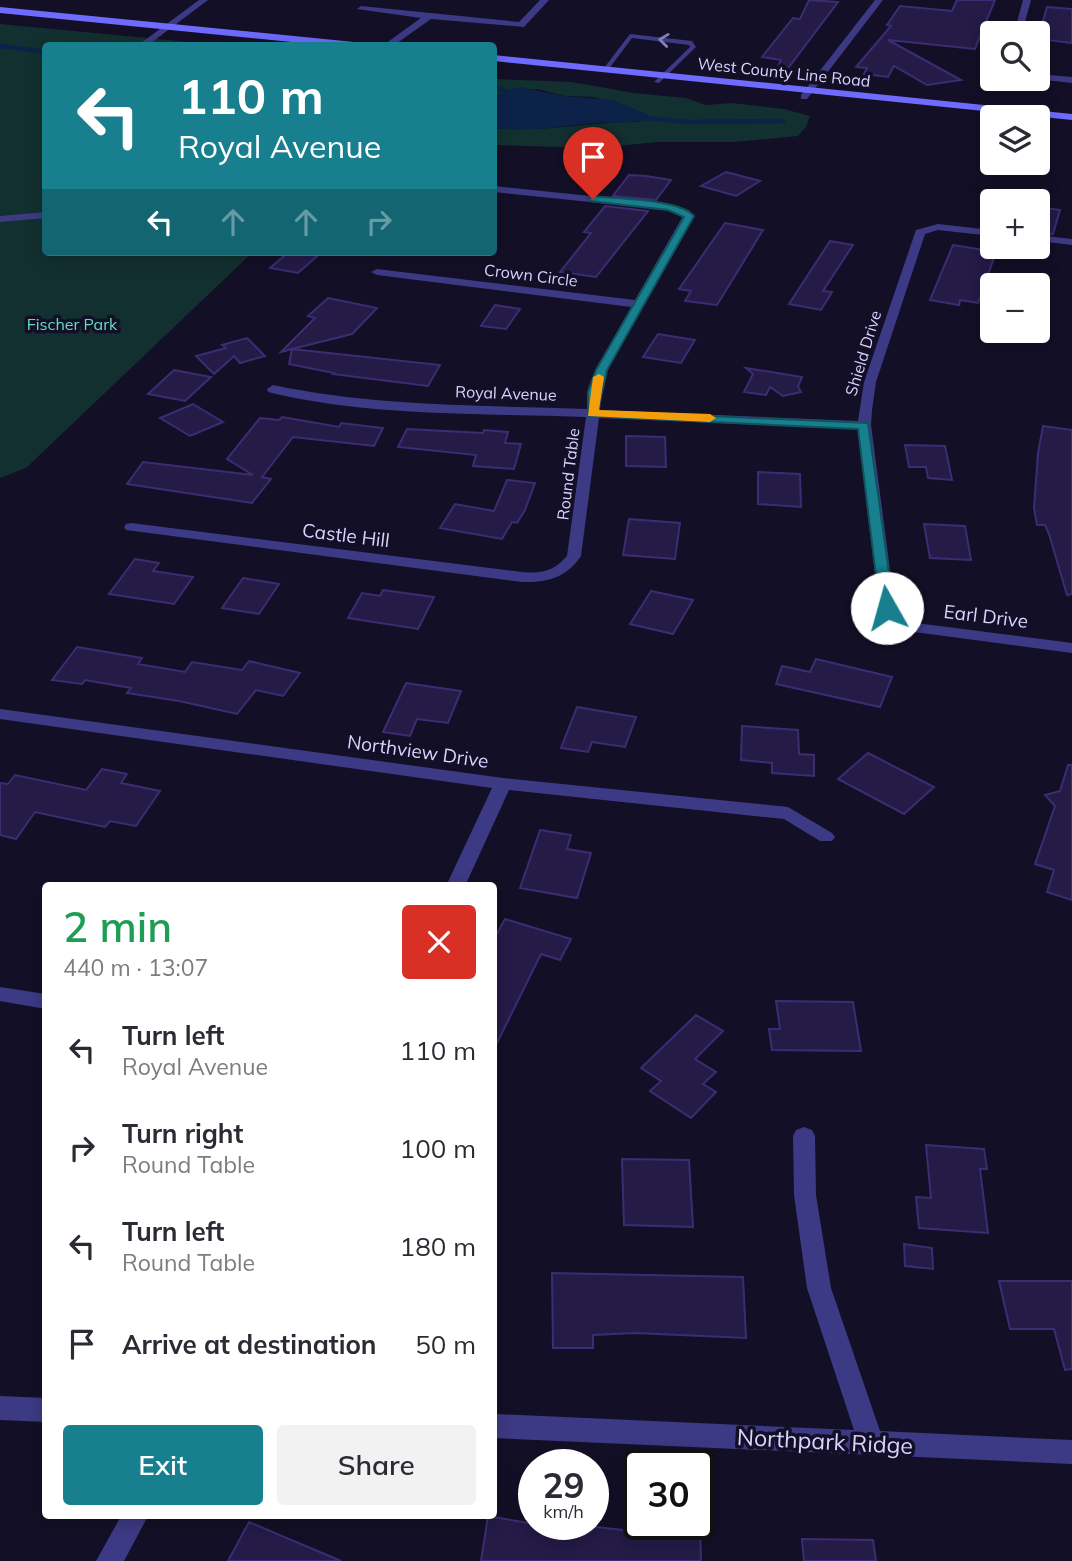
<!DOCTYPE html>
<meta charset="utf-8">
<style>
body{margin:0;font-family:Mulish,sans-serif;background:#f2f2f3;color:#2b2b33;height:100vh;display:flex;flex-direction:column;font-size:26px;white-space:nowrap}
*{box-sizing:border-box;margin:0}
p{font-size:23px;color:#7c7c81}
.icon{flex:none;width:38px;height:38px;fill:none;stroke:currentColor;stroke-width:2;stroke-linecap:round;stroke-linejoin:round}
.map{position:relative;flex:1;overflow:hidden}
.sheet{position:absolute;left:42px;top:882px;width:455px;height:637px;display:flex;flex-direction:column;background:#fff;border-radius:7px;box-shadow:0 4px 18px #0003}
.sheet>*{flex:none}
.top-card{position:absolute;left:42px;top:42px;width:455px;height:214px;border-radius:7px;box-shadow:0 4px 18px #0003;background:#187f8f;color:#fff;overflow:hidden}
.controls{position:absolute;left:980px;top:21px;display:grid;gap:14px}
.controls a{display:grid;place-items:center;width:70px;height:70px;border-radius:7px;background:#fff;box-shadow:0 4px 18px #0003;font-size:35px}
.speed{position:absolute;left:518px;top:1449px;display:flex;gap:14px;font-size:35px;font-weight:700;text-align:center}
.speed>*{display:grid;place-content:center;width:91px;height:91px;border-radius:50%;background:#fff;box-shadow:0 4px 18px #0003;line-height:1}
.speed small{font-size:18px;font-weight:400}
.speed .limit{border:4px solid #111;border-radius:10px;background:#fff;color:#111}
.pin{position:absolute;display:grid;place-items:center;width:60px;height:60px;color:#fff;margin:-72px -30px;border-radius:50% 50% 50% 0;rotate:-45deg;box-shadow:0 0 7px #0007}
.pin .icon{rotate:45deg}
.me{position:absolute;width:77px;margin:-38px;rotate:353deg;stroke-linejoin:round;filter:drop-shadow(0 0 5px #0008)}
.turn{display:flex;align-items:center;gap:24px;height:147px;padding:0 21px;font-size:32px}
.turn .icon{width:91px;height:91px;stroke-width:2.5}
.turn b{display:block;font-size:49px;line-height:60px}
.lanes{display:flex;align-items:center;height:66px;padding:0 21px;background:#0003;justify-content:center;gap:35px;direction:ltr}
.lanes .off{opacity:.35}
.round{display:grid;place-items:center;flex:none;width:74px;height:74px;border-radius:7px;background:#f2f2f3}
.headline{display:flex;align-items:center;justify-content:space-between;height:119px;padding:0 21px}
h1{font-size:42px;font-weight:600;line-height:52px;color:#1e9e55}
.action{display:flex;gap:14px;margin-top:auto;padding:14px 21px}
.action a{flex:1;height:80px;border-radius:7px;background:#187f8f;color:#fff;font-size:28px;font-weight:600;line-height:80px;text-align:center}
.action a+a{background:#f2f2f3;color:#2b2b33}
ul{padding:0;list-style:none}
li{display:flex;align-items:center;gap:21px;height:98px;padding:0 21px}
li div{flex:1}
li b{display:block;font-size:26px}
li em{font-style:normal}
.map>svg:first-child{display:block}
.green{fill:#12302f}
.water{fill:#0c2248}
.lines{fill:none;stroke-linecap:round;stroke-linejoin:round}
.stream{stroke:#0c2248;stroke-width:4.5}
.building{fill:#241b47;stroke:#3b2d73;stroke-width:2}
.lane{fill:#3d3a85;fill-rule:evenodd}
.street{fill:#3d3a85;fill-rule:evenodd}
.secondary{fill:#6f6bff;fill-rule:evenodd}
.oneway{stroke:#837fbc}
.route{fill:#187f8f;stroke:#10535d;stroke-width:2}
.slow{fill:#f59e0b}
.labels{text-anchor:middle;dominant-baseline:central;stroke-width:7;stroke-linejoin:round;paint-order:stroke}
.far-street-label{font-size:16px;fill:#d9d4ff;stroke:#130f26}
.far-park-label{font-size:16px;fill:#5fe0c0;stroke:#130f26}
.street-label{font-size:19px;fill:#d9d4ff;stroke:#130f26}
.near-street-label{font-size:23px;fill:#d9d4ff;stroke:#130f26}
</style>
<div class="map">
<svg width="1072" height="1561" viewBox="0 0 1072 1561">
<rect width="100%" height="100%" fill="#130f26"/>
<path class="green" d="M0 24 221 45 46 46V252H253L26 468 0 478Z
M494 79 572 82 634 93 686 98 705 105 732 103 784 109 810 116 806 127 798 136 734 142H657L598 148 494 145V128C543 133 590 121 639 122L647 114 594 97 564 96 538 89 505 91 494 98Z"/>
<path class="water" d="M521 87 563 96 612 100 647 114 651 119C633 124 615 122 597 123 561 126 529 132 494 128V98L505 91Z"/>
<g class="lines">
<path class="stream" d="M0 46 46 52
M494 88 514 93
M643 118 687 122 783 121"/>
</g>
<path class="building" d="M809 0 838 2 786 71 778 66 781 60 762 57 793 18 800 19Z
M957 0H995L975 49 888 40 961 80 927 85 894 66 888 77 864 74 867 68 856 67 891 26 887 25 900 6 952 11Z
M1047 7 1072 9V43L1038 39Z
M726 172 760 181 736 196 701 186Z
M629 175 646 176 671 180 656 200 613 196Z
M605 206 648 211 596 277 560 272 591 233 584 232Z
M1038 207 1060 210 1053 234 1038 233Z
M725 223 763 230 717 305 685 301 691 291 679 289Z
M830 241 853 245 823 291 832 292 821 310 789 304Z
M953 245 996 252 978 303 960 300 959 305 930 300Z
M289 252H322L298 273 270 268Z
M328 298 377 308 352 334 292 349 440 365 428 386 333 374 334 373 289 364 292 349 281 352 315 318 308 316Z
M495 305 520 309 506 329 481 326Z
M658 334 670 336 695 340 681 363 643 357Z
M247 338 265 356 240 363 234 356 214 374 196 356 226 348 222 345Z
M746 368 802 377 798 386 801 392 783 396 770 387 766 395 744 392 753 374Z
M174 370 211 377 185 401 148 394Z
M193 404 223 422 190 436 160 418Z
M282 417 339 427 341 423 383 428 374 446 293 437 262 477 271 479 252 503 127 484 143 462 253 475 227 459 260 418 279 420Z
M1043 426 1072 430V594L1067 595 1049 534 1045 525H1037L1034 508 1038 453Z
M407 429 483 433 484 430 508 432 505 443 521 444 514 469 473 466 476 455 398 447Z
M626 436 665 437 666 467 626 466Z
M905 445 945 446 952 480 928 478 926 467H909Z
M758 472 800 474 801 507 758 504Z
M507 480 535 483 525 510 517 523 512 522 502 539 440 528 455 504 494 511Z
M629 519 680 523 675 559 623 555Z
M924 524 965 526 971 560 930 558Z
M135 559 159 563 153 571 193 577 174 604 109 594Z
M243 578 279 584 259 614 222 608Z
M383 590 434 597 418 629 348 618 362 593 380 596Z
M651 591 693 600 673 634 630 624Z
M77 647 142 658 138 664 185 672 192 662 242 670 249 661 300 673 283 696 256 690 237 714 179 701 127 693 131 688 85 680 82 684 52 680Z
M816 659 892 677 880 707 776 684 782 666 810 672Z
M406 683 461 691 448 723 417 719 410 736 383 732Z
M577 707 636 717 625 747 592 742 588 752 561 748Z
M742 726 798 730 799 754 814 755V776L772 773V763L741 760Z
M868 753 934 787 904 814 838 779Z
M1068 765H1072V900L1047 892 1054 870 1035 864 1055 806 1045 795 1060 791Z
M102 769 127 774 121 783 160 791 136 826 110 821 105 827 35 812 16 839 0 835V783L8 784 15 775 86 790Z
M540 830 571 835 567 849 591 853 577 898 520 888Z
M505 919 571 939 560 960 541 954 494 1049V939Z
M776 1001 853 1002 861 1051 772 1050 769 1029H780Z
M696 1015 723 1031 695 1059 716 1072 703 1084 716 1092 691 1118 650 1091 661 1081 641 1068Z
M926 1145 984 1149 987 1169H980L988 1233 919 1228 916 1197 931 1198Z
M622 1159 689 1160 693 1227 624 1225Z
M904 1244 932 1248 933 1269 905 1266Z
M552 1273 743 1277 746 1338 635 1333 593 1335V1348H553Z
M999 1281H1072V1369L1065 1370 1054 1329H1010Z
M488 1516 534 1524H570L658 1534 657 1525 700 1526 701 1561H481Z
M249 1522 341 1561H228Z
M802 1539 873 1540 876 1561H804Z"/>
<g class="lines">
<path class="lane" d="M630 34 692 41 696 47 659 83 654 82 690 47 689 45 632 38 608 70H604V68Z"/>
<path class="street" d="M199 0H208L147 46H137Z
M540 0H549L524 27 431 19 393 46H382L421 18 357 9 361 6 519 22Z
M875 0H883L807 99H801V95Z
M1023 0H1031L1022 33H1014Z
M1038 74 1072 77V83L1035 79H1038Z
M494 186 668 204 689 210 694 216 612 360 603 381 600 410 858 421 864 382 916 230 938 224 992 230V236L938 230 925 234 876 382 872 410 871 425 895 608 901 618 916 623 1072 643V653L914 632 889 624 879 608 858 429 599 418 581 556C567 577 548 583 522 582L126 530 124 527 126 524 131 523 522 572C541 574 554 571 567 556L586 417C480 413 371 417 268 392L267 389 273 385C376 407 482 405 587 409L591 381 631 307 377 275 371 272 377 269 635 300 683 216 667 210 494 192Z
M46 212V218L0 222V216Z
M1038 235 1072 239V245L1038 241Z
M0 709 503 778 788 807 832 833 835 837 832 841H820L784 819 509 790 465 886H446L492 788 0 719Z
M0 987 46 994V1009L0 1001Z
M804 1127 812 1130 815 1136 816 1195 831 1288 880 1431 1072 1440V1464L494 1438V1414L854 1430 807 1288 794 1195 793 1136 796 1130Z
M0 1396 46 1398V1422L0 1420Z
M121 1516H148L124 1561H96Z"/>
<path class="secondary" d="M0 7 364 43 368 46H332L0 13Z
M494 55 1072 114V120L494 61Z"/>
</g>
<defs><path id="oneway-chevron" d="M-2-3.5L2.5 0L-2 3.5" fill="none" stroke-width="1.6" stroke-linecap="round" stroke-linejoin="round" transform="scale(1.75)"/></defs>
<use class="oneway" href="#oneway-chevron" transform="translate(664 40) rotate(-173)"/>
<path class="route" d="M593 196C617 199 680 199 694 216L607 370 598 411 868 423 894 608 892 611 887 613 880 608 858 429 588 416V392L596 370 684 217 668 210 590 201 589 199Z"/>
<path class="slow" d="M599 374 604 377 599 410 710 414 716 418 710 422 588 416 593 377Z"/>
<g class="labels">
<g class="far-street-label">
<text transform="translate(784 72) rotate(6)">West County Line Road</text>
<text transform="translate(531 275) rotate(7)">Crown Circle</text>
<text transform="translate(863 353) rotate(-73)">Shield Drive</text>
<text transform="translate(506 393) rotate(2)">Royal Avenue</text>
<text transform="translate(568 474) rotate(-83)">Round Table</text>
</g>
<g class="far-park-label">
<text x="72" y="324">Fischer Park</text>
</g>
<g class="street-label">
<text transform="translate(346 535) rotate(7)">Castle Hill</text>
<text transform="translate(986 616) rotate(7)">Earl Drive</text>
<text transform="translate(418 751) rotate(8)">Northview Drive</text>
</g>
<g class="near-street-label">
<text transform="translate(825 1441) rotate(3)">Northpark Ridge</text>
</g>
</g>
</svg>
<div class="controls">
<a><svg class="icon" aria-label="search" viewBox="0 0 24 24"><circle cx="10" cy="10" r="6"/><path d="M15 15l6 6"/></svg></a>
<a><svg class="icon" aria-label="layers" viewBox="0 0 24 24"><path d="M12 4l9 5-9 5-9-5zM3 14l9 5 9-5"/></svg></a>
<a>+</a>
<a>−</a>
</div>
<div class="speed"><div>29<small>km/h</small></div><div class="limit">30</div></div>
<div class="pin" style="left:593px;top:199px;background:#d93025"><svg class="icon" aria-label="arrive" viewBox="0 0 24 24"><path d="M6 21V4h12l-3 4 3 4H6"/></svg></div>
<svg class="me" style="left:887px;top:608px" viewBox="-20 -20 40 40"><circle r="19" fill="#fff"/><path d="M0-13L10 11 0 6-10 11z" fill="#187f8f"/></svg>
<div class="top-card">
<div class="turn"><svg class="icon" aria-label="left" viewBox="0 0 24 24"><path d="M17 20v-9H6M10 6l-5 5 5 5"/></svg><div><b>110 m</b>Royal Avenue</div></div>
<div class="lanes"><svg class="icon" aria-label="left" viewBox="0 0 24 24"><path d="M17 20v-9H6M10 6l-5 5 5 5"/></svg><svg class="icon off" aria-label="ahead" viewBox="0 0 24 24"><path d="M12 20V5M6 11l6-6 6 6"/></svg><svg class="icon off" aria-label="ahead" viewBox="0 0 24 24"><path d="M12 20V5M6 11l6-6 6 6"/></svg><svg class="icon off" aria-label="right" viewBox="0 0 24 24"><path d="M7 20v-9h11M14 6l5 5-5 5"/></svg></div>
</div>
<section class="sheet">
<div class="headline"><div><h1>2 min</h1><p>440 m · 13:07</p></div><a class="round" style="background:#d93025;color:#fff"><svg class="icon" aria-label="close" viewBox="0 0 24 24"><path d="M6 6l12 12M18 6L6 18"/></svg></a></div>
<ul>
<li><svg class="icon" aria-label="left" viewBox="0 0 24 24"><path d="M17 20v-9H6M10 6l-5 5 5 5"/></svg><div><b>Turn left</b><p>Royal Avenue</p></div><em>110 m</em></li>
<li><svg class="icon" aria-label="right" viewBox="0 0 24 24"><path d="M7 20v-9h11M14 6l5 5-5 5"/></svg><div><b>Turn right</b><p>Round Table</p></div><em>100 m</em></li>
<li><svg class="icon" aria-label="left" viewBox="0 0 24 24"><path d="M17 20v-9H6M10 6l-5 5 5 5"/></svg><div><b>Turn left</b><p>Round Table</p></div><em>180 m</em></li>
<li><svg class="icon" aria-label="arrive" viewBox="0 0 24 24"><path d="M6 21V4h12l-3 4 3 4H6"/></svg><div><b>Arrive at destination</b></div><em>50 m</em></li>
</ul>
<div class="action"><a>Exit</a><a>Share</a></div>
</section>
</div>
